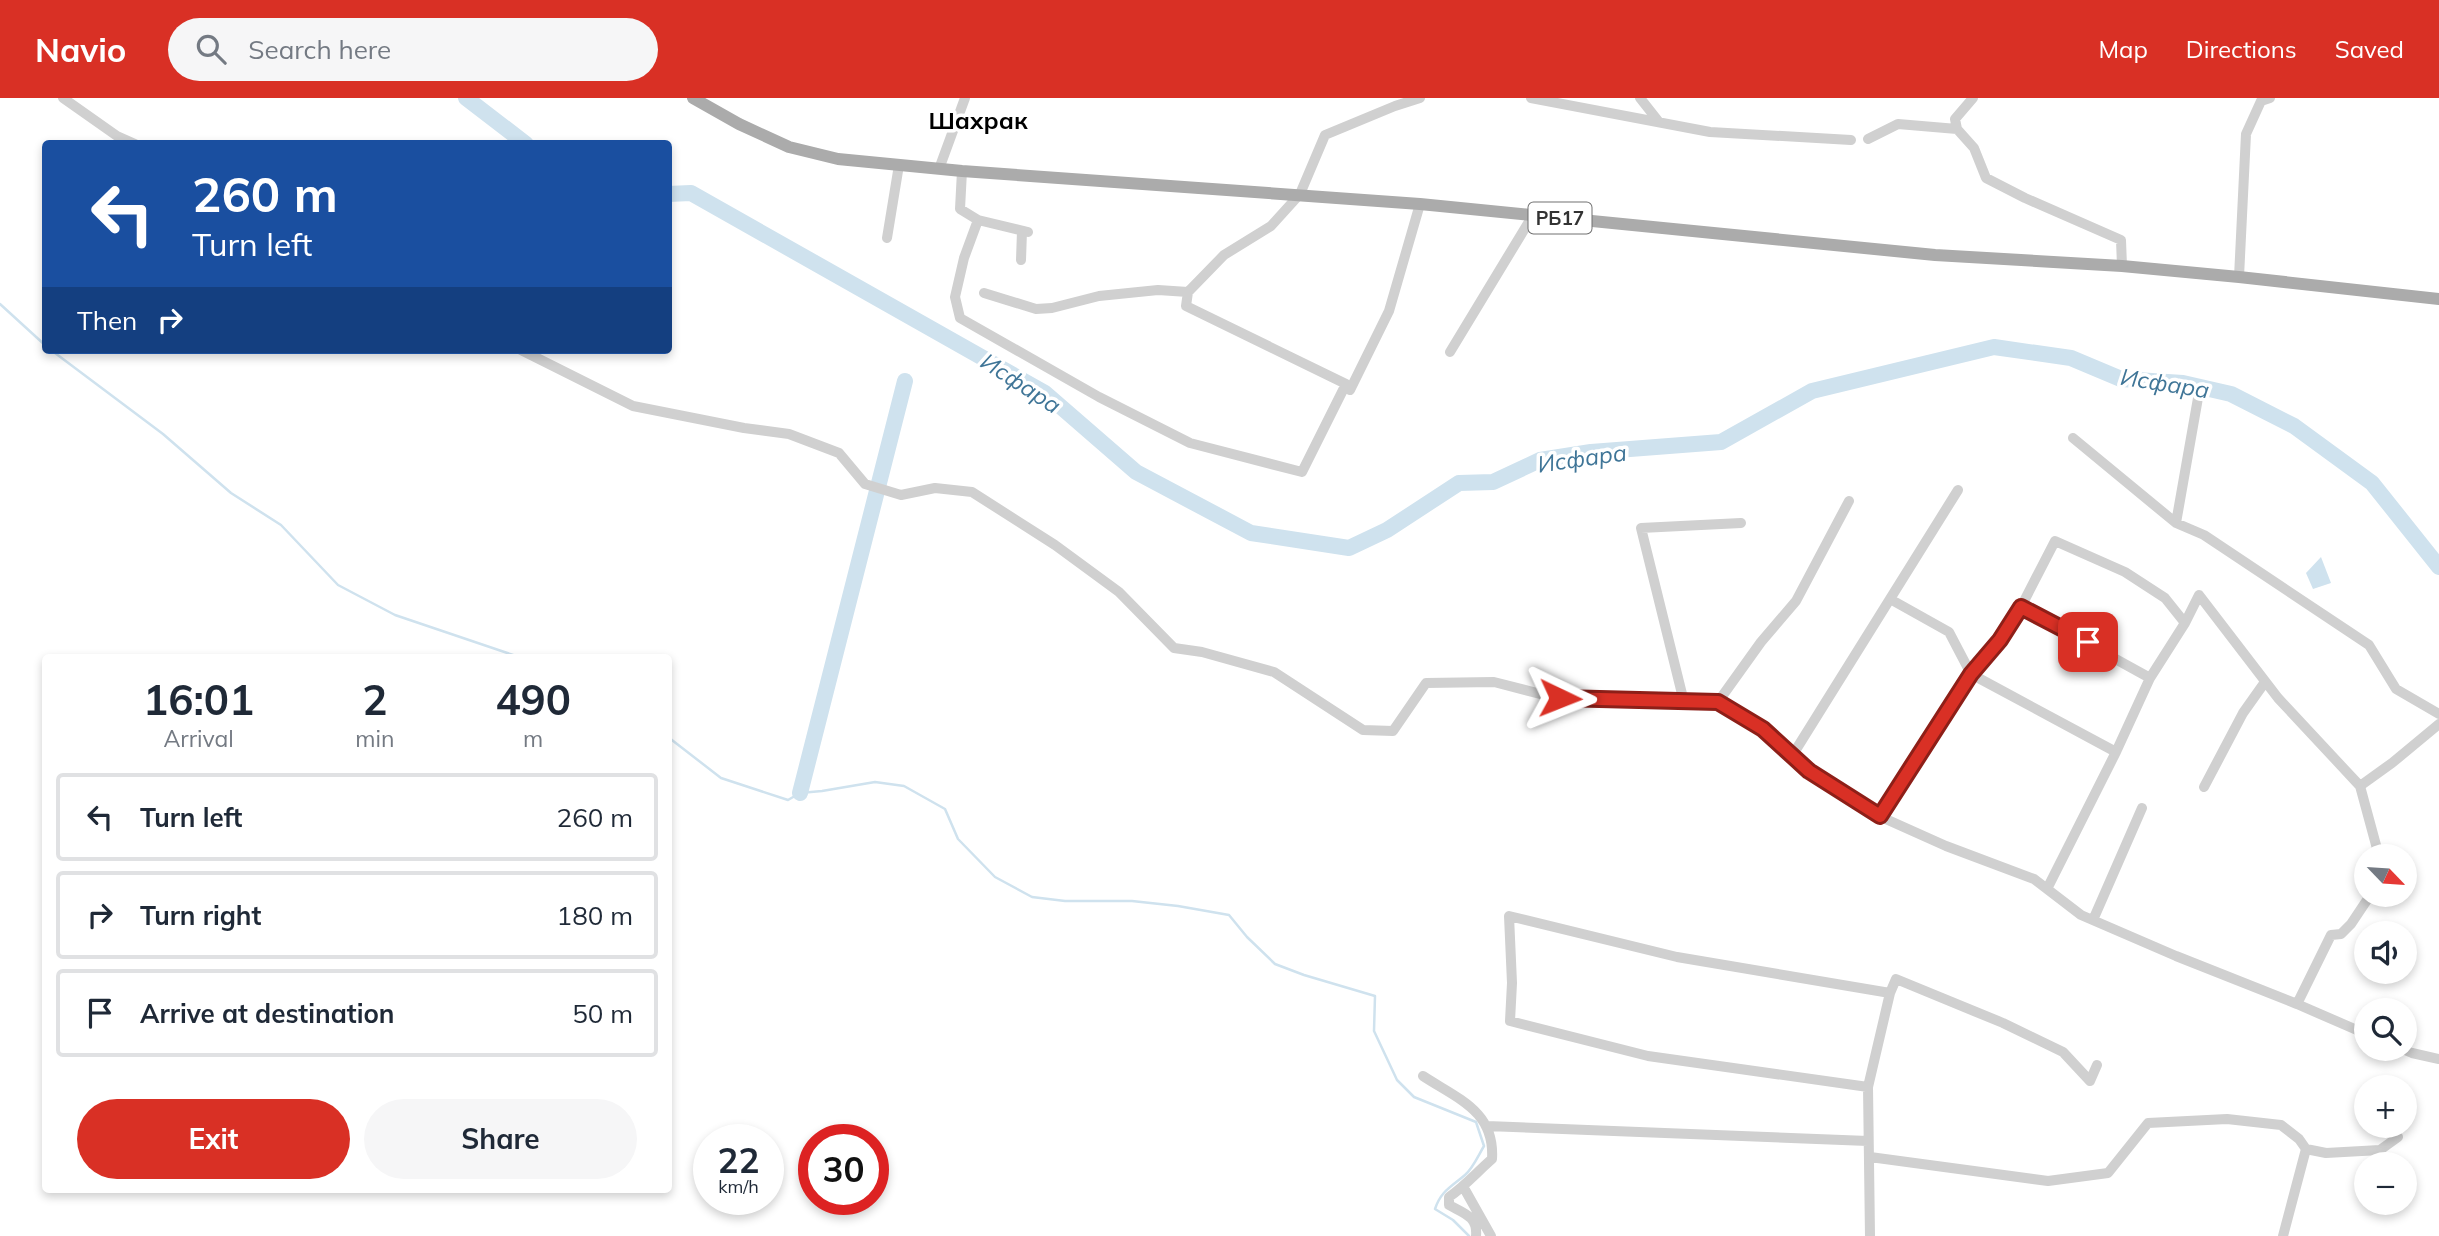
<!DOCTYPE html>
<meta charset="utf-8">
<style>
body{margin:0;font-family:Mulish,sans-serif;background:#f6f6f7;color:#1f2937;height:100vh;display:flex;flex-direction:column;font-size:26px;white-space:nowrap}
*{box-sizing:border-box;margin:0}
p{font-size:23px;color:#747a83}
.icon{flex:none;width:38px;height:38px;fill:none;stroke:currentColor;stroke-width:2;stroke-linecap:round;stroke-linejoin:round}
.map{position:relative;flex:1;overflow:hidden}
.details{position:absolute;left:42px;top:556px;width:630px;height:539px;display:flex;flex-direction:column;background:#fff;border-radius:7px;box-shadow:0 4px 10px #0003}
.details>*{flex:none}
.hud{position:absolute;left:42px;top:42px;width:630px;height:214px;border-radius:7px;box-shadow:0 4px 10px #0003;background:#1a4fa0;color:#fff;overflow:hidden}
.needle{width:46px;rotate:115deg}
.tools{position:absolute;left:2354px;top:746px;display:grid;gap:14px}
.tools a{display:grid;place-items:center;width:63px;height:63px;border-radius:50%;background:#fff;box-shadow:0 4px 10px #0003;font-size:35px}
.speed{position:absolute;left:693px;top:1026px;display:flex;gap:14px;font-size:35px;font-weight:700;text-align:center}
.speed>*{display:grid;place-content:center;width:91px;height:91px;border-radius:50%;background:#fff;box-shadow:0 4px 10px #0003;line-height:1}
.speed small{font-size:18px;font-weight:400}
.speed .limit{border:10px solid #d22;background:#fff;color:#111}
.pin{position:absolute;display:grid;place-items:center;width:60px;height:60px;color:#fff;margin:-30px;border-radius:14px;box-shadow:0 4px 10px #0006}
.me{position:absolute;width:77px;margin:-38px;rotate:92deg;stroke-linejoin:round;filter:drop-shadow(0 0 5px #0008)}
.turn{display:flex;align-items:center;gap:24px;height:147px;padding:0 35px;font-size:32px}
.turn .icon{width:91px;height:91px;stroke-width:2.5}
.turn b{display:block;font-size:49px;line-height:60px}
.then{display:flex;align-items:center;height:66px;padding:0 35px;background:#0003;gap:14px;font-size:26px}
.eta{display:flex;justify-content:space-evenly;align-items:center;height:119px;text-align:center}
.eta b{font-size:42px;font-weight:700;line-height:49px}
.button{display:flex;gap:14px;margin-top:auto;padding:14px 35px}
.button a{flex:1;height:80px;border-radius:42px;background:#d93025;color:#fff;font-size:28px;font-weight:700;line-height:80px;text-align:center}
.button a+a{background:#f6f6f7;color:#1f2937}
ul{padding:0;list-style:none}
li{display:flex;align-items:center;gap:21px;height:88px;margin:0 14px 10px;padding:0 21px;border:4px solid #e0e1e3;border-radius:7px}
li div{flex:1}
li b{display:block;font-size:26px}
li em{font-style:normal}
header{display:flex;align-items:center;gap:42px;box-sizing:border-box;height:98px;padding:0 35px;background:#d93025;color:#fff}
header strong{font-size:33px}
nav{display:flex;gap:38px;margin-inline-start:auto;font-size:24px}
.search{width:490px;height:63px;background:#f6f6f7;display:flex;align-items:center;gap:18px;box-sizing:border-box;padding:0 24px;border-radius:38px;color:#747a83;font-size:26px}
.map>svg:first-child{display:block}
.water{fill:#cfe2ee}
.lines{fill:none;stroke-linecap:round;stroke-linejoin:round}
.stream{stroke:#cfe2ee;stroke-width:2.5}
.river{stroke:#cfe2ee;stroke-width:16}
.minor{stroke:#d0d0d0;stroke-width:10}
.major{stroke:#ababab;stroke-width:12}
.route-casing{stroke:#8d1f18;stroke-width:18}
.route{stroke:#d93025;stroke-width:12}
.labels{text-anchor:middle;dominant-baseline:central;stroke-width:7;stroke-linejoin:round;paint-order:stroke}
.shield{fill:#fff;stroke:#707070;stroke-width:2}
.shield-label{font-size:19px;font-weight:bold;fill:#333}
.water-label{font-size:23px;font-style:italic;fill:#3f7597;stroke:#fff}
.quarter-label{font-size:24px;font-weight:bold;fill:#000;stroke:#fff}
</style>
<header>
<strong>Navio</strong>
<div class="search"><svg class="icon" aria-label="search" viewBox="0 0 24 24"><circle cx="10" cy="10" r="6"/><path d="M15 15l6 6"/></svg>Search here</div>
<nav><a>Map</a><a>Directions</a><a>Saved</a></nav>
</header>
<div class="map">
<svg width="2439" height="1138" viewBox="0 0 2439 1138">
<rect width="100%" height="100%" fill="#fff"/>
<path class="water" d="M2321 459 2331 485 2313 491 2306 475Z"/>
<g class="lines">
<path class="stream" d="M0 206 46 248
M51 252 163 336 231 395 281 427 338 487 395 517 522 560
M668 639 721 680 788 702 800 695 822 693 875 684 904 688 945 711 958 741 995 779 1032 799 1065 803H1132L1178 808 1229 817 1247 839 1275 866 1304 877 1375 898 1374 933 1397 982 1414 999 1476 1024 1484 1048C1478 1058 1473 1070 1465 1077 1451 1089 1441 1093 1435 1111L1453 1122 1469 1138"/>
<path class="river" d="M466 0 526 46
M668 96 691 95 1045 295 1136 374 1251 435 1349 450 1387 432 1459 385 1493 384 1540 362 1591 354 1721 344 1812 293 1994 249 2071 260 2121 281 2183 285 2231 296 2294 328 2372 385 2439 469
M800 695 905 283"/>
<path class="minor" d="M63 0 117 38 135 46
M1531 0 1710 34 1851 42
M1640 0 1659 24
M1957 31 1955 21 1973 0
M1868 41 1898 26 1957 31 1974 50 1986 80 2025 100 2121 142 2122 168
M939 71 965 0
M962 73 960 111 978 122 964 160 955 199 960 220 1099 299 1190 345 1302 374 1346 286
M978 122 1028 134
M887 140 899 67
M1021 162 1022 133
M2239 179 2246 36 2261 3 2270 0
M1188 194 1186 208 1346 286 1350 292 1389 213 1420 106
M984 195 1036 211 1052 210 1099 198 1158 192 1188 194 1224 157 1271 128 1300 96 1325 37 1395 8 1420 0
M521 252 633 308 744 330 789 336 839 355 865 386 901 397 935 390 972 394 1055 447 1119 494 1174 550 1202 554 1274 574 1363 632 1393 633 1426 585 1494 584 1560 601 1718 604 1763 631 1809 673 1879 718 1946 748 2034 781 2081 817 2176 858 2297 906 2366 936
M1450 254 1533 117
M2073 340 2176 425 2204 437 2369 547 2396 591 2439 616
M2176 425 2198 300
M2021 509 2150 580
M1684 604 1641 430 1741 425
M1718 604 1761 544 1796 503 1849 403
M2116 654 1971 576 2000 542 2021 509 2055 443 2125 474 2165 500 2185 525
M1792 658 1958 392
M2360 688 2392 665 2439 626
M2204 689 2243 615 2265 584
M1879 718 1971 576 1949 534 1890 501
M2047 791 2116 654 2150 580 2185 525 2199 497 2278 600 2360 688 2379 758
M2093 822 2142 710
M2297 906 2331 837 2341 836 2351 826 2371 796
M2400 950 2412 955 2439 961
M1423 978C1458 1001 1495 1013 1492 1061 1477 1074 1465 1088 1449 1099V1107C1463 1115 1478 1118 1476 1138
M1868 989 1648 958 1510 923 1512 885 1509 818 1677 859 1890 895
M1487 1028 1868 1043
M2306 1051 2326 1055 2380 1052 2398 1039
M1870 1059 2048 1083 2108 1075 2148 1025 2227 1021 2281 1027 2299 1041 2306 1051 2283 1138
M1464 1090 1491 1138
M1870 1138 1868 989 1890 895 1896 881 2003 925 2063 954 2090 983 2097 967"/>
<path class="major" d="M693 0 739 26 789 49 838 61 962 73 1420 106 1935 157 2122 168 2239 179 2439 201"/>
</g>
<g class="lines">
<g class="route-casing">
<path id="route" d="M1560 600 1718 604 1763 631 1809 673 1880 718 1971 576 2000 542 2021 509 2088 544"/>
</g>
<use href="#route" class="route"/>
</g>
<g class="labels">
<rect class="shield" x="1528.5" y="104.5" width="63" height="31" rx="5"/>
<g class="shield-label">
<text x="1560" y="120">РБ17</text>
</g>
<g class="water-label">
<text transform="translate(1021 285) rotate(33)">Исфара</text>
<text transform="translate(2165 285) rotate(9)">Исфара</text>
<text transform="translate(1582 360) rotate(-8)">Исфара</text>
</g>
<g class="quarter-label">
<text x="978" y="22">Шахрак</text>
</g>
</g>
</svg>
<div class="tools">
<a><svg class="needle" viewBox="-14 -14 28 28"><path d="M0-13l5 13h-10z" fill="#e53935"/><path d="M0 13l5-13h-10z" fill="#747a83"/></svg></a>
<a><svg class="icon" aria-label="sound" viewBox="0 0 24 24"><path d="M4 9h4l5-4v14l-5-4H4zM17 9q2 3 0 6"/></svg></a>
<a><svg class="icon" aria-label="search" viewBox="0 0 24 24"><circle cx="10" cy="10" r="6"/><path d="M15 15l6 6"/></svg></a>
<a>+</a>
<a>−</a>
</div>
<div class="speed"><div>22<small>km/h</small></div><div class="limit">30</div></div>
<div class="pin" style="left:2088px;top:544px;background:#d93025"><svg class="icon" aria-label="arrive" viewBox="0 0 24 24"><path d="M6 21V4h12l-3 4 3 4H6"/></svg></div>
<svg class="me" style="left:1560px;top:600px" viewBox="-20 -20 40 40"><path d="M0-17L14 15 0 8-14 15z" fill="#d93025" stroke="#fff" stroke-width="4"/></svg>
<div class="hud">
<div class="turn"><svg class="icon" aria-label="left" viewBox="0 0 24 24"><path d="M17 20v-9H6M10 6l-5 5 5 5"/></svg><div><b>260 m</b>Turn left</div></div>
<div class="then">Then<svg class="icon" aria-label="right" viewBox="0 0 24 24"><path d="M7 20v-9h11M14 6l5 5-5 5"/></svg></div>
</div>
<section class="details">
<div class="eta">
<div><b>16:01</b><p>Arrival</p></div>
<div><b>2</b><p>min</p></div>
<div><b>490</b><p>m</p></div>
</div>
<ul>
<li><svg class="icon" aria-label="left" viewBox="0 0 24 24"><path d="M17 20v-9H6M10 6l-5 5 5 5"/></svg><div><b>Turn left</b></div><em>260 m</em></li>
<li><svg class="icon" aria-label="right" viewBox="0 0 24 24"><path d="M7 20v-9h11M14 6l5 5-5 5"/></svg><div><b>Turn right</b></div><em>180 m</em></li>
<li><svg class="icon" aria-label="arrive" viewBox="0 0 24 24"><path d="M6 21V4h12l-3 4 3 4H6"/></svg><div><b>Arrive at destination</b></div><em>50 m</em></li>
</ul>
<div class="button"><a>Exit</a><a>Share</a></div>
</section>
</div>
